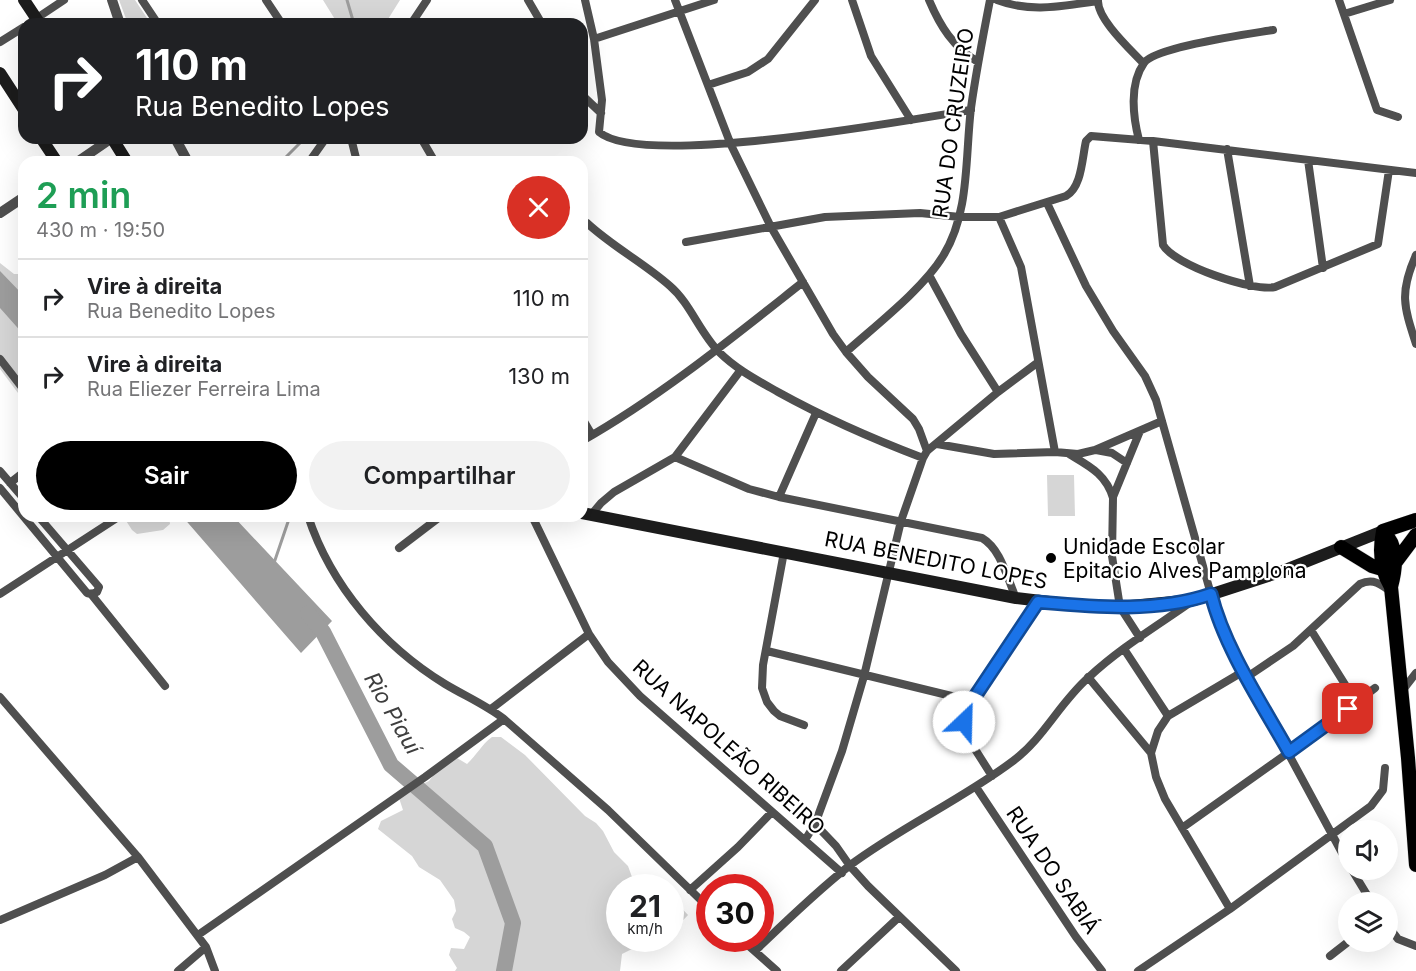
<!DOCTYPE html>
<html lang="pt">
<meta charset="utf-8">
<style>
body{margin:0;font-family:Inter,sans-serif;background:#f2f2f2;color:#202124;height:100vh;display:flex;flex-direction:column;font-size:22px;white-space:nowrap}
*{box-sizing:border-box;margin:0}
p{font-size:20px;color:#757577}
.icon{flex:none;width:33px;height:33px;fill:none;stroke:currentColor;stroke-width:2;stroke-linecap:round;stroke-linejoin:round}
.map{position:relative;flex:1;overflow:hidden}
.panel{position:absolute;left:18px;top:156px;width:570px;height:366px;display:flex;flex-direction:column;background:#fff;border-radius:18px;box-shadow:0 6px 24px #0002}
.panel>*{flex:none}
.top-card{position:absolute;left:18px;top:18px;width:570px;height:126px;border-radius:18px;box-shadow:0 6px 24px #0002;background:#202124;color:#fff;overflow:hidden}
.controls{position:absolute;left:1338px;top:820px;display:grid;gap:12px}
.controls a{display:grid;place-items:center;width:60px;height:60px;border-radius:50%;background:#fff;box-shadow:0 6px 24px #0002;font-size:30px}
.speed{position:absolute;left:606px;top:874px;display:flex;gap:12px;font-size:30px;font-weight:700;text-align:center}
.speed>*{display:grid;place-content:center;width:78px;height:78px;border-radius:50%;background:#fff;box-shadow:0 6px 24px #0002;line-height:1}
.speed small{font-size:15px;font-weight:400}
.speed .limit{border:9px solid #d22;background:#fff;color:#111}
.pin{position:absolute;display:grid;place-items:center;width:51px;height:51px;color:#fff;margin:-26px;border-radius:12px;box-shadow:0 3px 9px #0006}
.me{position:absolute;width:66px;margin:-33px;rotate:24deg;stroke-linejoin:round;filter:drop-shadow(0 0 4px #0008)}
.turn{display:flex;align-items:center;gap:21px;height:126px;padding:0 18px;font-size:27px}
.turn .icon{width:78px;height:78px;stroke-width:2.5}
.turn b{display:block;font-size:42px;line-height:51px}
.round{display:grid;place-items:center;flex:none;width:63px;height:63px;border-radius:32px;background:#f2f2f2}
.head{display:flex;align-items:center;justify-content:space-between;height:102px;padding:0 18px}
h1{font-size:36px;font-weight:600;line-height:45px;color:#1e9e55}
.button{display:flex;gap:12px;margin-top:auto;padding:12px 18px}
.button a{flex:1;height:69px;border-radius:36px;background:#000;color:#fff;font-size:24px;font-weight:600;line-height:69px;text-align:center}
.button a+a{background:#f2f2f2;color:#202124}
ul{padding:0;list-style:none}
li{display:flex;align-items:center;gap:18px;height:78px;padding:0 18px;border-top:2px solid #e0e0e0}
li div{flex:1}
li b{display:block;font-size:22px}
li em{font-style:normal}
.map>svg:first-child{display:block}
.green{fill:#d6d6d6}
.water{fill:#9d9d9d}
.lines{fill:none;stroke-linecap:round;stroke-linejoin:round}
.stream{stroke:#9d9d9d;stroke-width:3}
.river{stroke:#9d9d9d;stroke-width:16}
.primary-casing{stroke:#dbdbdb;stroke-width:15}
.minor{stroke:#4f4f4f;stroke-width:8}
.tertiary{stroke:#4f4f4f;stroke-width:10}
.secondary{stroke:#1c1c1c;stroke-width:12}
.primary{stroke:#000;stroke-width:14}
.route-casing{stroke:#114b97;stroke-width:15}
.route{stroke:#1a73e8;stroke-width:10}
.poi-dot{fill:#000;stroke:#fff;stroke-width:2}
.labels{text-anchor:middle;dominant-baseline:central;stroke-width:4.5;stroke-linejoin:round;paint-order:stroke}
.street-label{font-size:21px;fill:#000;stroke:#fff}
.poi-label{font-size:21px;fill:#000;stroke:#fff;text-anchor:start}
.water-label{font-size:22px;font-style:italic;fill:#3e3e3e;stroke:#fff}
</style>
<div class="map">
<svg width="1416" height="971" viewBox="0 0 1416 971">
<rect width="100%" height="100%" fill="#fff"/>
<path class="green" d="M119 0H135L151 24H128Z
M323 0H400L385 24H333L336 21Z
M0 263 14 274H24V401L0 369Z
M1047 475H1074L1075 516H1048Z
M123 516H169L170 524 163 530 137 534 132 530Z
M492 737H501L525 755 585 816 596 823 603 831 614 852 628 866 636 888H620V939H642L638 946 622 954 620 971H455L457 968 449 955 451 948 464 949 470 937 464 932 455 928 452 919 456 911 454 900 440 880 419 867 412 856 378 829 381 821 403 810 399 798 414 788 429 781 438 769 457 758 467 764C477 755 481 745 492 737Z
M671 897 688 915 671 933H670Z"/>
<path class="water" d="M0 271 24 296V335L0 308Z
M182 516H233L332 621 301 653Z"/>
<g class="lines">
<path class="stream" d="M347 0 354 24
M281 162 305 138
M274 563 290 516"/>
<path class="river" d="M308 613 323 632 391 765 485 846 513 923 504 971"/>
<g class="primary-casing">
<path id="primary" d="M1383 531C1399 546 1396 568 1391 587L1408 758 1416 865
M1383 531C1379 551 1380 569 1391 587
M1383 531 1416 520
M1341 547 1372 566 1382 569
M1395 563 1416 535"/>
</g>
<path class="minor" d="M142 0 158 24
M266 0 282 24
M528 0 542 24
M585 0 594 39 602 100 599 132C642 169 908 120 971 110
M675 0 731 145 771 227 833 334 846 352 868 377 913 419 919 429 927 451
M852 0 871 56 911 120
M929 0C940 26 953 47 978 62
M997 0C1031 13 1062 6 1098 1
M1098 0C1097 19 1130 49 1143 63
M1339 0 1377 110 1398 117
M1344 14 1390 0
M28 24 64 0
M411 24 427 0
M594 39 714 0
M0 42 24 27
M708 85 748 72 768 59 815 0
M582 95 601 113
M351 138 357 162
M421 138 435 162
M1139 140C1133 117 1129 84 1144 63 1155 47 1249 34 1273 30
M1227 149 1250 286
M1308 160 1323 268
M309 162 326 138
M1389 170 1378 244 1275 287C1253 292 1174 265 1163 245L1153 141 1416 173
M1047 203 1086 286 1113 331 1145 376 1156 400 1214 605 1247 677 1348 864
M999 217 1021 267 1055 452
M582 221 587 223C613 247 644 263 670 286 690 303 700 333 719 352 736 369 757 380 778 392 825 418 873 439 923 458
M686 242 825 217 920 213 960 217H999L1066 196C1082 187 1082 158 1086 141L1091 136 1153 141
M1416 255C1399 293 1404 307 1416 344
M929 275 961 334 998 392
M846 352C875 326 923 289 943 256 970 213 965 157 971 108 976 72 983 36 990 0
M0 359 24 390
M582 418 592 435
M582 441C661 396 732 338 803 282
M937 444 994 454 1055 452 1078 454 1095 450 1162 421
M1096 450 1112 453 1127 463
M1069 454C1089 466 1106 474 1113 498L1112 556 1120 607 1140 638
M675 457 749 489 779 497 982 538C1001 549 1007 578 1016 598
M0 471 24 499
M10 483 24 472
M0 488 87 593 91 594 97 592 99 587 38 516
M779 497 816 413
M1113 497 1140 431
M591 515 601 503 614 492 675 457 740 371
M308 516C331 586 383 646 445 684 465 696 486 705 504 719L608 810 710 909
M532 516 589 634 608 662 640 696 842 873
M399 548 441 516
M784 552 763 665 762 688 767 702 774 711 780 716 804 725
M0 594 120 516
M91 594 165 686
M1311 630 1356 702
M1124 649 1168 716
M767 651 972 701
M1088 677 1151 753 1156 777 1165 799 1230 909
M1247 677 1293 646 1360 584C1373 578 1381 584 1391 592
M1402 691 1416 673
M0 697 138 857 206 947 215 971
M491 709 589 634
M1151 753 1158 731 1168 716 1244 671
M992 776 966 735C962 722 966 714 972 701L1038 602
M976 787 1076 937 1102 971
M815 824 836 846 850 866 868 886 956 971
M1182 828 1323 728 1375 688
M805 840 815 824 842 751 864 676 901 521 923 458 927 451 998 392 1037 363
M1352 870 1372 903
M690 890 738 847 772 812
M0 920 105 875 138 857
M1388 926 1398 939 1416 946
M198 935 425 777 504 719
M741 939 777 971
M755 951C785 922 816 892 849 866 901 827 961 800 1013 761 1044 738 1060 702 1089 677 1120 648 1157 626 1191 602
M1330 956 1348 942
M178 971 206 947
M841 971 899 917
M1138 971 1230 909 1371 806 1383 790 1385 768"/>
<path class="tertiary" d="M112 0 120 24
M175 138 188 162
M77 162 112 138
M0 213 24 197"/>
<path class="secondary" d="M24 0 40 24
M0 73 24 110
M41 138 57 162
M112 138 127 162
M582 513 1016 598 1066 604 1120 607 1194 600 1280 572 1383 531"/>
<use href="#primary" class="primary"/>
</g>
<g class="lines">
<g class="route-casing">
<path id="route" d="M964 722 972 701 1038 602C1095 607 1156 613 1211 594 1224 647 1262 704 1289 752L1348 709"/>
</g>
<use href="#route" class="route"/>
</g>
<circle class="poi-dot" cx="1051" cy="558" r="6"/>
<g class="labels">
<g class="street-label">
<text transform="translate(953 123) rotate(-82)">RUA DO CRUZEIRO</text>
<text transform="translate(936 560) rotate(11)">RUA BENEDITO LOPES</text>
<text transform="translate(729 747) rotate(42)">RUA NAPOLEÃO RIBEIRO</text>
<text transform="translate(1053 870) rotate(56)">RUA DO SABIÁ</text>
</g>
<g class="poi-label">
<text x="1063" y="546">Unidade Escolar<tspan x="1063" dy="24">Epitacio Alves Pamplona</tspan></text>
</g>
<g class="water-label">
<text transform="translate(393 713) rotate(60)">Rio Piauí</text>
</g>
</g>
</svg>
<div class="controls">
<a><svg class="icon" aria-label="sound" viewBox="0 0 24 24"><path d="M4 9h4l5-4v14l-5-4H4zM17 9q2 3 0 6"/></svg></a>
<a><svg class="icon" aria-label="layers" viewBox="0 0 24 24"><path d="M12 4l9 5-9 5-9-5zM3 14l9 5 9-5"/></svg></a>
</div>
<div class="speed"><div>21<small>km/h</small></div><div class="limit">30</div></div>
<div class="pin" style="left:1348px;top:709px;background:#d93025"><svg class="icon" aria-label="arrive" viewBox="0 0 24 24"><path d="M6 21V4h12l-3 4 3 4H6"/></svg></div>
<svg class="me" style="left:964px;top:722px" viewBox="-20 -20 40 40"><circle r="19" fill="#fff"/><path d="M0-13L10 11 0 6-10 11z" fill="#1a73e8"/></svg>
<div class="top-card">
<div class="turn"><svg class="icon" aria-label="right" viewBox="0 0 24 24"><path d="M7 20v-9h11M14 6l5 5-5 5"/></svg><div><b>110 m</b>Rua Benedito Lopes</div></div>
</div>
<section class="panel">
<div class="head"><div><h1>2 min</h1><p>430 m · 19:50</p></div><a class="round" style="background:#d93025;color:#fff"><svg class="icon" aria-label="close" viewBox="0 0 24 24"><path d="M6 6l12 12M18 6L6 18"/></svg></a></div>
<ul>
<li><svg class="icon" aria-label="right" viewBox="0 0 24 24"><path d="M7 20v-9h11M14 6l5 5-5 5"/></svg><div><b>Vire à direita</b><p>Rua Benedito Lopes</p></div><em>110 m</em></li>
<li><svg class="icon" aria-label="right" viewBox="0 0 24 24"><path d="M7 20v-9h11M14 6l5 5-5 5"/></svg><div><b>Vire à direita</b><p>Rua Eliezer Ferreira Lima</p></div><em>130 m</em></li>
</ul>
<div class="button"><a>Sair</a><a>Compartilhar</a></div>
</section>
</div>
